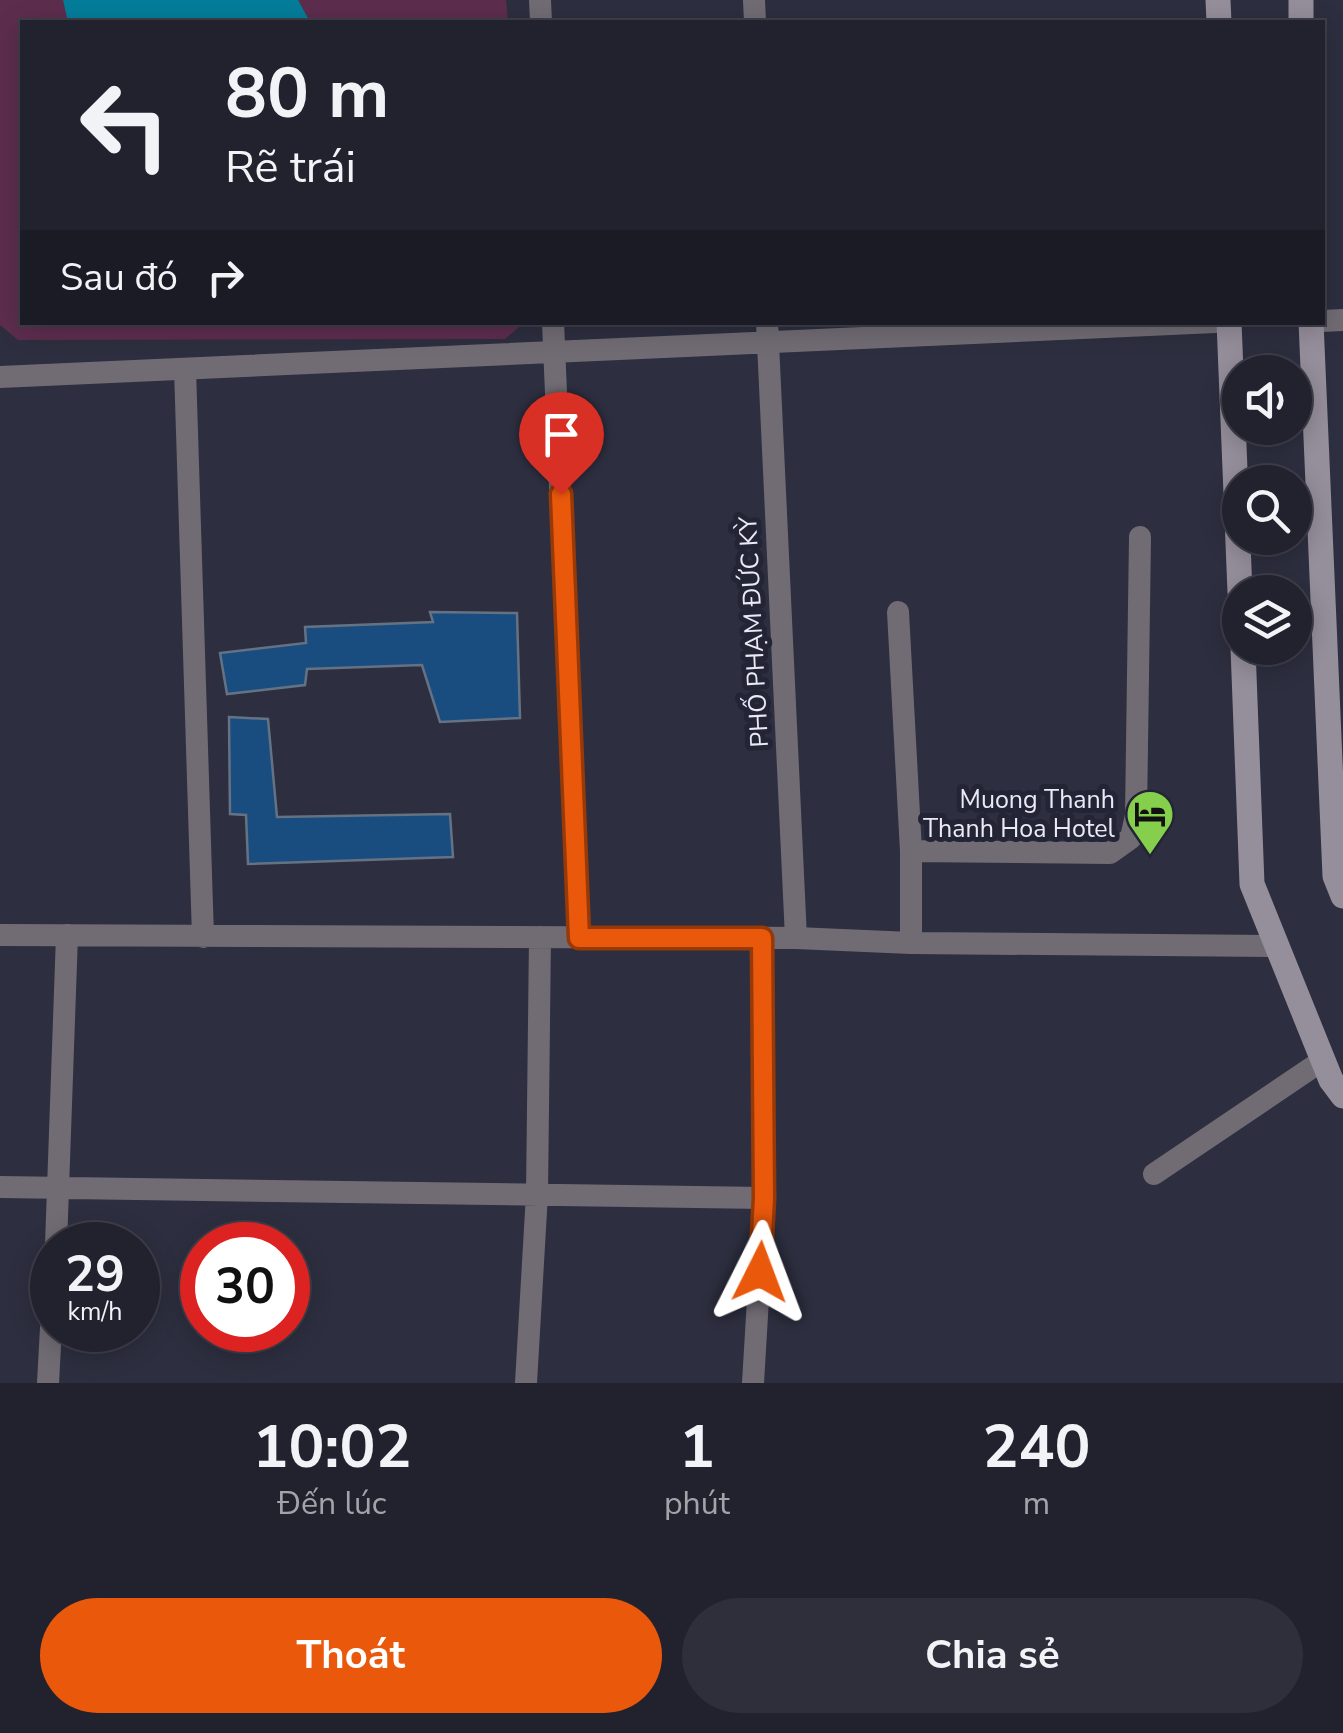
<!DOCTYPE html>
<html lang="vi">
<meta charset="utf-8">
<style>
body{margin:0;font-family:"Nunito Sans",sans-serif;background:#2e2f3b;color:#f1f3f6;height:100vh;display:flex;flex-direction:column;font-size:38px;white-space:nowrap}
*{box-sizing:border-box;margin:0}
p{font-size:32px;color:#a2a4aa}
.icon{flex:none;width:55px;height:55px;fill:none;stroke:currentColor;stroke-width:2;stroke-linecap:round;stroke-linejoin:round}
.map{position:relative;height:1383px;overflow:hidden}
.panel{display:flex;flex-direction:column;background:#22222f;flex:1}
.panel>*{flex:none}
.top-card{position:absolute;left:20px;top:20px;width:1305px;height:305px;border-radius:0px;box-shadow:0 5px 25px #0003,0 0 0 2px #3f3f4b;background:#22222f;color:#f1f3f6;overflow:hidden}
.controls{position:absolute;left:1222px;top:355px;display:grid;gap:20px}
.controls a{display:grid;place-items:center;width:90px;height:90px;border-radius:50%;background:#22222f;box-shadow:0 5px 25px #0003,0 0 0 2px #3f3f4b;font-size:50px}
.speed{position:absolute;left:30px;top:1222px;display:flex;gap:20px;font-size:50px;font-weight:700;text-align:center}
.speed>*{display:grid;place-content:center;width:130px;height:130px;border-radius:50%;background:#22222f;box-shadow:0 5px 25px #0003,0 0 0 2px #3f3f4b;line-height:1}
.speed small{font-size:25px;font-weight:400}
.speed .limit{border:15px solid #d22;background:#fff;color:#111}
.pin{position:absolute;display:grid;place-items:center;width:85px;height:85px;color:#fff;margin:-102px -42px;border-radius:50% 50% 50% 0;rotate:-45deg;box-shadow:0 0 10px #0007}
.pin .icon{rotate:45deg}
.me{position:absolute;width:110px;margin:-55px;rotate:3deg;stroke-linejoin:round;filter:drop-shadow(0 0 8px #0008)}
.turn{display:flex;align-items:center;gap:35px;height:210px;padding:0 40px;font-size:45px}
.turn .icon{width:130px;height:130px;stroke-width:2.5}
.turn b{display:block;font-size:70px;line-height:85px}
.then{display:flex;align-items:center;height:95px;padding:0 40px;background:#0003;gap:20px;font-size:38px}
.eta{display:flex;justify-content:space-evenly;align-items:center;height:170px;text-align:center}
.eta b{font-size:60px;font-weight:700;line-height:70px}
.action{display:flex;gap:20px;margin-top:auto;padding:20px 40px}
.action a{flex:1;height:115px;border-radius:60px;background:#ea580c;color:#fff;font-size:40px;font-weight:700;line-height:115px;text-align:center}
.action a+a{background:#2e2f3b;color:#f1f3f6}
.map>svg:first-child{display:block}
.green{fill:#5d2d4e}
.water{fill:#047d9a}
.building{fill:#1a4d7f;stroke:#647283;stroke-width:2.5}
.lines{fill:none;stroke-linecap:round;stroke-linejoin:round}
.minor{stroke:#716c74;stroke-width:22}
.secondary{stroke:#958e9b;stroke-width:25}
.route-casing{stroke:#983908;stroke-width:25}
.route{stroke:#ea580c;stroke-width:18}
.labels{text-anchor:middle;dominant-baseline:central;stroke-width:10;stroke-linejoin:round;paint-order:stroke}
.street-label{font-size:25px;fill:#e9eaf6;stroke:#232435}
.poi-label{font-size:25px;fill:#e9eaf6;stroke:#232435;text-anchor:end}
</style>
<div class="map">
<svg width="1343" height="1383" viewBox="0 0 1343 1383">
<rect width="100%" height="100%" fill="#2d2e3f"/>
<path class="green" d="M0 0H506L508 22H22V322L524 323 505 339 18 340 0 325Z"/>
<path class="water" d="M63 0H298L310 22H68Z"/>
<path class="building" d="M430 612 517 613 520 718 440 722 422 665 307 669 305 685 227 694 220 653 306 643 305 627 433 622Z
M229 717 268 719 277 817 450 814 453 857 248 864 246 815 230 814Z"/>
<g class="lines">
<path class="minor" d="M540 0 541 22
M754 0 755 22
M1322 321 1343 320
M553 322 579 938
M767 322 796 938
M185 369 203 937
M0 377 1215 322
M898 612 911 851V943
M911 851 1110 853 1131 838 1136 815 1140 537
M0 935 796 938 911 943 1278 946
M1154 1174 1323 1060
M0 1187 764 1198
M56 1245 67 935
M48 1383 52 1309
M526 1383 537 1194 540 937
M753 1383 764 1198 762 938"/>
<path class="secondary" d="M1218 0 1219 22
M1301 0V22
M1229 322 1240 592
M1311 322 1335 876 1343 896
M1243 648 1252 884 1331 1080 1343 1096"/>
</g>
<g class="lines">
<g class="route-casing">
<path id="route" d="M561 494 579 938H762L764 1198 760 1272"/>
</g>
<use href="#route" class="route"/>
</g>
<defs>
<g id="hotel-pin" transform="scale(2.5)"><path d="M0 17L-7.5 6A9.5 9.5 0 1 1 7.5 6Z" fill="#85cf4c" stroke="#232435"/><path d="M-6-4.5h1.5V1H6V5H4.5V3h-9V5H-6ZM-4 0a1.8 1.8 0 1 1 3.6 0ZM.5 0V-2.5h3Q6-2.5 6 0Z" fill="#111"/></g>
</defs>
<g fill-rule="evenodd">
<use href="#hotel-pin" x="1150" y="814"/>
</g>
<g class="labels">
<g class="street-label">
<text transform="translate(754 632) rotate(-93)">PHỐ PHẠM ĐỨC KỲ</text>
</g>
<g class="poi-label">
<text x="1115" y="800">Muong Thanh<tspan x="1115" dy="29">Thanh Hoa Hotel</tspan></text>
</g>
</g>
</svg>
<div class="controls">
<a><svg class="icon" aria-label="sound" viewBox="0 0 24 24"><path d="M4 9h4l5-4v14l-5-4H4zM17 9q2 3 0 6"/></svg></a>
<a><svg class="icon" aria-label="search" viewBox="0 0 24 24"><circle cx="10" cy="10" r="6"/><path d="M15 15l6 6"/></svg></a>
<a><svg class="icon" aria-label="layers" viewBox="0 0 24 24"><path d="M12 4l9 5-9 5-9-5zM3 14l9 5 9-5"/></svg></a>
</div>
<div class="speed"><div>29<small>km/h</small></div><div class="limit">30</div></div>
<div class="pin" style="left:561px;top:494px;background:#d93025"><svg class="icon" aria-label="arrive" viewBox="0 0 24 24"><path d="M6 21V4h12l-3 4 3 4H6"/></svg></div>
<svg class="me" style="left:760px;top:1272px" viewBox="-20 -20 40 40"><path d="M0-17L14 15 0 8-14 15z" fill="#ea580c" stroke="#fff" stroke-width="4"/></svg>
<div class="top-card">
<div class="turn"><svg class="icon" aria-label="left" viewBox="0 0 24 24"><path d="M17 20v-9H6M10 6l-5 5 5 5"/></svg><div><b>80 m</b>Rẽ trái</div></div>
<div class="then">Sau đó<svg class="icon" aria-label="right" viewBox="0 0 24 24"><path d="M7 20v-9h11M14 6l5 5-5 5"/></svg></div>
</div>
</div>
<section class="panel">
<div class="eta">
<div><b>10:02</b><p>Đến lúc</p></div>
<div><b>1</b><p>phút</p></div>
<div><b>240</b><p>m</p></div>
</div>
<div class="action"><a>Thoát</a><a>Chia sẻ</a></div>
</section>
